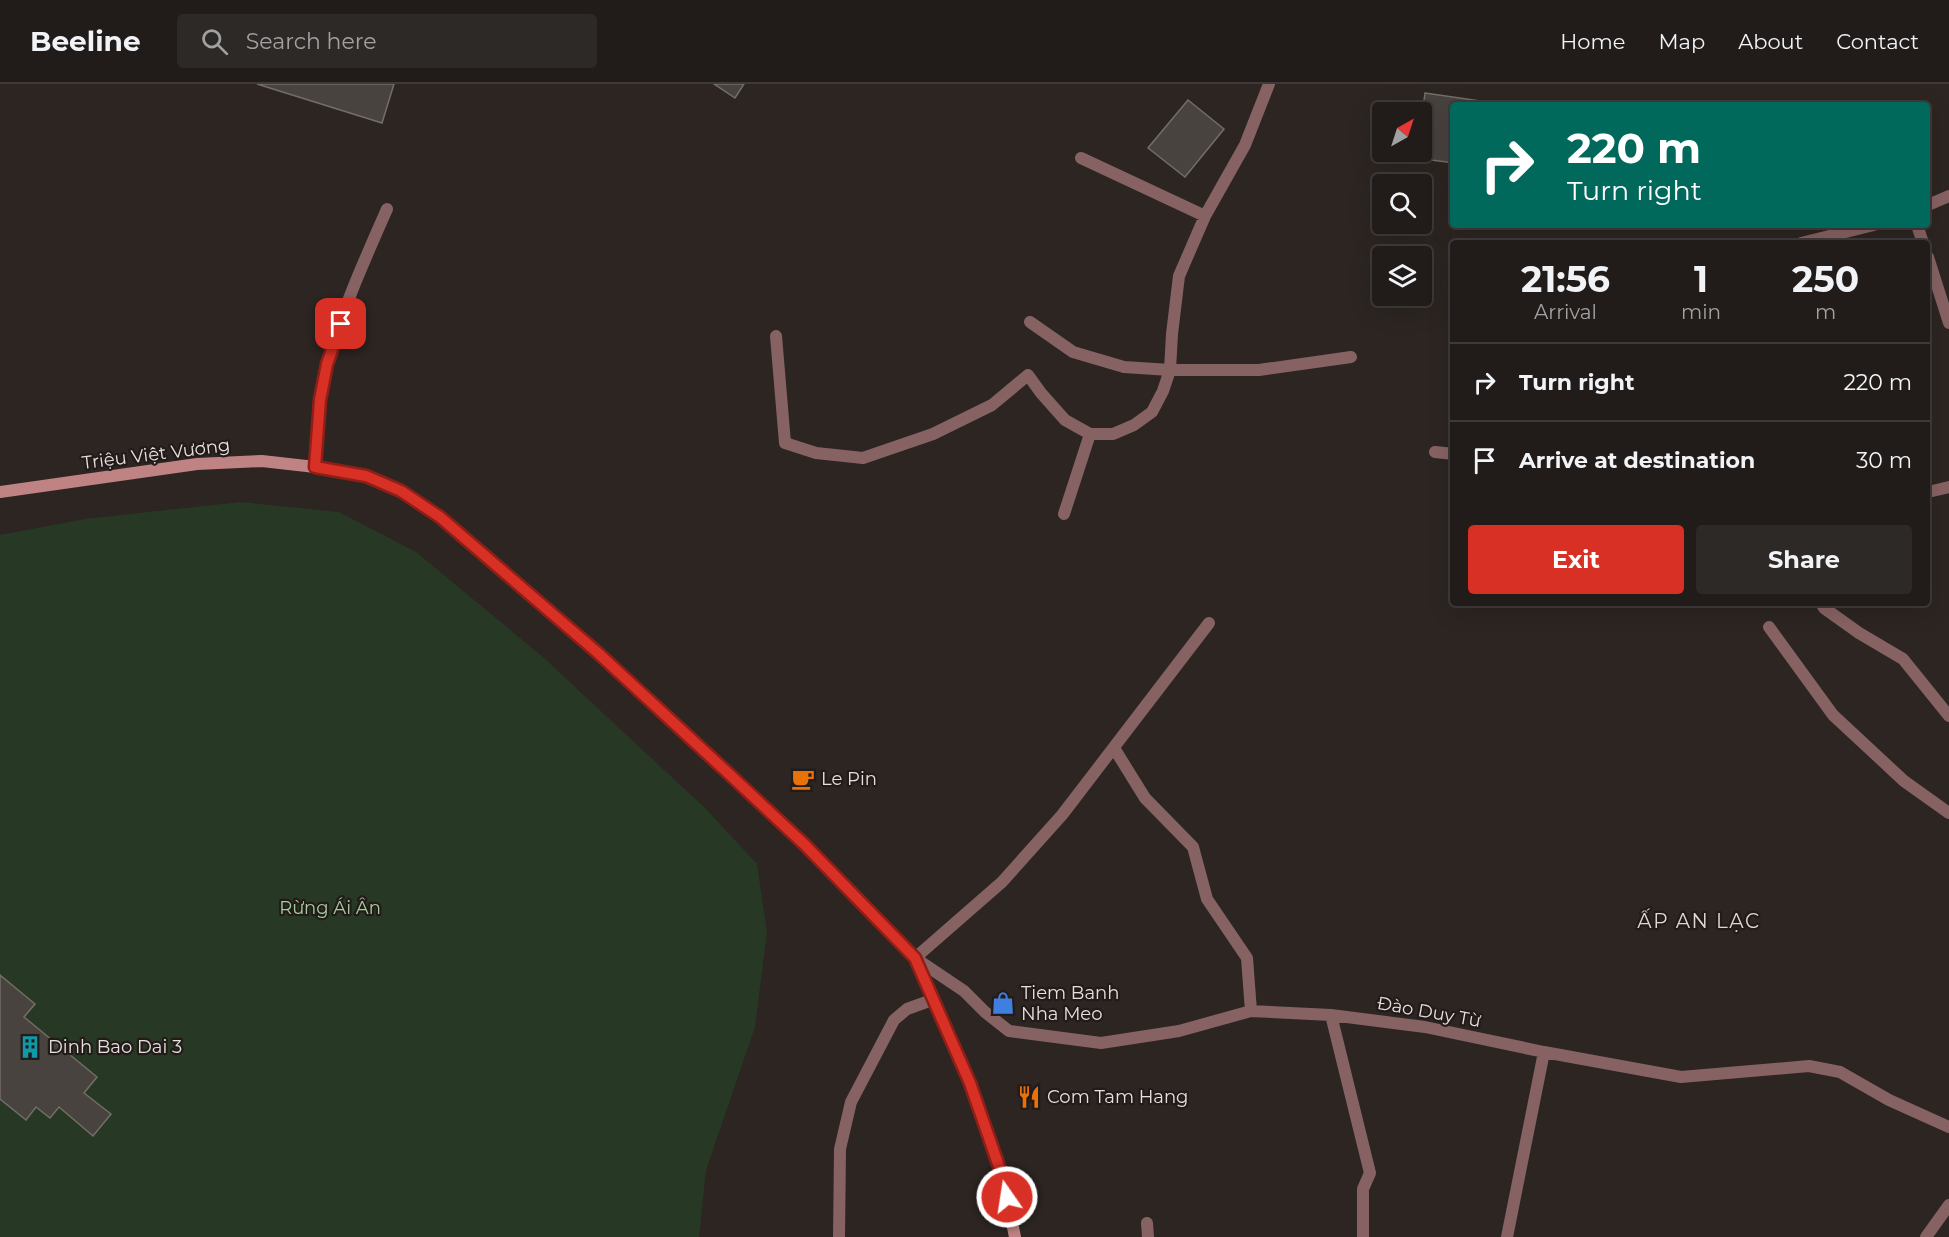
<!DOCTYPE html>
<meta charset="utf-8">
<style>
body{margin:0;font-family:Montserrat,sans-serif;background:#2d2927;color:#f1f3f6;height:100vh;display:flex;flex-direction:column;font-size:22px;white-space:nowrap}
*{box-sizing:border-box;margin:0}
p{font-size:20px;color:#a2a1a2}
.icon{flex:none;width:33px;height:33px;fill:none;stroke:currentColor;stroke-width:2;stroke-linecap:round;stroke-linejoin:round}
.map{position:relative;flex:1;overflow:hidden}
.panel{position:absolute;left:1450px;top:156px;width:480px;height:366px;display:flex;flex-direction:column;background:#211c1a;border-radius:6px;box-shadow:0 6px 24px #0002,0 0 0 2px #3e3a39}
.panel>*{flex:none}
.banner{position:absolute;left:1450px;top:18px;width:480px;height:126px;border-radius:6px;box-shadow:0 6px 24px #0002,0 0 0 2px #3e3a39;background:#00695c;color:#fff;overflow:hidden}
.needle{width:39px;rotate:39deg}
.fabs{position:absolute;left:1372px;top:18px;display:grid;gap:12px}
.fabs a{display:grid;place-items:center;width:60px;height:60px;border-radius:6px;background:#211c1a;box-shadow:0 6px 24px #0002,0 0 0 2px #3e3a39;font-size:30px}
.pin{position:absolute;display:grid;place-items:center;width:51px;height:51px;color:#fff;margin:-26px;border-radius:12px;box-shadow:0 3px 9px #0006}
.me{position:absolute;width:66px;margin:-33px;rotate:347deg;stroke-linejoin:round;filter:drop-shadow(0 0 4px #0008)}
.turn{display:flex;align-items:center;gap:21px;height:126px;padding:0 18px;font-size:27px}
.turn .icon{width:78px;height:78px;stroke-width:2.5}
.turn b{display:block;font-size:42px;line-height:51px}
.eta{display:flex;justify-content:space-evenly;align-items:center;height:102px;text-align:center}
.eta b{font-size:36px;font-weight:700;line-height:42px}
.action{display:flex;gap:12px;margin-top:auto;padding:12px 18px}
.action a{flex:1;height:69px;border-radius:6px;background:#d93025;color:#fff;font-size:24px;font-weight:700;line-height:69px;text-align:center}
.action a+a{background:#2d2927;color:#f1f3f6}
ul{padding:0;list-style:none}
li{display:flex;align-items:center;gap:18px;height:78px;padding:0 18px;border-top:2px solid #3e3a39}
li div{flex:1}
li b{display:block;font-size:22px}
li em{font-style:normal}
header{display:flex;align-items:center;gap:36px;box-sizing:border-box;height:84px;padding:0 30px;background:#211c1a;border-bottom:2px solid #3e3a39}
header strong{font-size:28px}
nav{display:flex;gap:33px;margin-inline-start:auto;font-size:21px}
.search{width:420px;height:54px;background:#2d2927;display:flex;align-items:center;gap:15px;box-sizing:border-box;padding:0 21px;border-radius:6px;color:#a2a1a2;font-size:22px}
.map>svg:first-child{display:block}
.green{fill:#273924}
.building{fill:#48433e;stroke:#746e68;stroke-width:1.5}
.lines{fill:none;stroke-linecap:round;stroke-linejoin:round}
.lane{stroke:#876262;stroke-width:12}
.street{stroke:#876262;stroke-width:12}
.secondary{stroke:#bf8383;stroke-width:12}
.route-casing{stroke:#8d1f18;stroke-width:15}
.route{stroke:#d93025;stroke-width:10}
.labels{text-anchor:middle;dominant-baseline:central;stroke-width:4.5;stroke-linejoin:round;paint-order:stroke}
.street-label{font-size:18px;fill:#e5e0de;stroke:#221b19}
.poi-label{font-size:18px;fill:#e5e0de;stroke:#221b19;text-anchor:start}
.park-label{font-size:18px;fill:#a4cd9c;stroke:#221b19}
.neighbourhood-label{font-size:20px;letter-spacing:1.5px;fill:#dfd6d2;stroke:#221b19}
</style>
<header>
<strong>Beeline</strong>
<div class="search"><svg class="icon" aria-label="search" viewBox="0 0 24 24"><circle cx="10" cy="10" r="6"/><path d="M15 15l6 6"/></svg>Search here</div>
<nav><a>Home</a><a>Map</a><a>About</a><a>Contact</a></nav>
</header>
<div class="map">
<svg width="1949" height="1153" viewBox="0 0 1949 1153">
<rect width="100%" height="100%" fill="#2c2522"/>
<path class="green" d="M240 418 339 428 416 468 544 574 707 726 757 780 767 848 755 943 706 1086 699 1153H0V451L85 435Z"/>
<path class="building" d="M257 0H394L382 39Z
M714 0H744L735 14Z
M1425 9 1488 18 1487 21H1454V79L1416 74 1417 68H1422V32Z
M1188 16 1224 45 1185 93 1148 64Z
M0 891 35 920 24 933 97 993 84 1009 111 1030 93 1052 59 1023 50 1034 36 1023 26 1036 0 1015Z"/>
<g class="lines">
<path class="lane" d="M1081 74 1205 132
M1928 121 1949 112
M1917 141 1923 159
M1801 159 1874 141
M1928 173 1949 239
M1030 238 1073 268 1124 283 1170 286H1259L1351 273
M776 252 785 359 816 369 863 374 933 350 992 321 1028 291 1041 309 1065 336 1090 350H1113L1134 341 1152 328 1163 307 1170 286 1172 250 1179 192 1205 132 1245 61 1269 0
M1435 368 1454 370
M1928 408 1949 403
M1064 430 1090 350
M1821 519 1824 524 1859 549 1903 575 1949 632
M1209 539 1062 731 1002 798 915 874 964 907 985 928 1009 947 1101 959 1179 947 1251 927 1331 931 1425 943 1544 968 1681 993 1809 982 1840 988 1889 1016 1949 1043
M1769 543 1833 631 1904 697 1949 729
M1114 664 1145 714 1193 763 1207 815 1247 874 1251 927
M1331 931 1370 1089 1363 1105V1153
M1147 1139 1148 1153
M1507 1153 1544 968
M1926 1153 1949 1121"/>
<path class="street" d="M315 383C318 349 317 312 327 279 342 226 365 175 387 125
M839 1153 840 1065 851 1018 894 936 907 925 932 916"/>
<path class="secondary" d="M0 408 197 380 262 377 315 383 366 392 401 407 439 433 598 569 728 689 805 761 915 874 970 999 1003 1094 1015 1153"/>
</g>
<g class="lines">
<g class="route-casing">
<path id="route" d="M341 240 327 280 320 316 315 383 366 392 401 407 440 433 598 569 728 689 805 761 915 874 970 999 1003 1094 1007 1113"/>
</g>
<use href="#route" class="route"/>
</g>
<defs>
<g id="cafe-bare" transform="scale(1.8)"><path d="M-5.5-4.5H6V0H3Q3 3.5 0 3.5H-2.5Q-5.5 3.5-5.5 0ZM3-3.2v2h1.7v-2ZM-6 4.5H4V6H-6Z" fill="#e8710a" stroke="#221b19" stroke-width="2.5" paint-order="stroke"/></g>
<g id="shop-bare" transform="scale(1.8)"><path d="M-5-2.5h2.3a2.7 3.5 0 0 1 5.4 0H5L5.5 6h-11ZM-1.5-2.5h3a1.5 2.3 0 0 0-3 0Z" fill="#3f7fe0" stroke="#221b19" stroke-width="2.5" paint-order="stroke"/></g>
<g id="building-bare" transform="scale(1.8)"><path d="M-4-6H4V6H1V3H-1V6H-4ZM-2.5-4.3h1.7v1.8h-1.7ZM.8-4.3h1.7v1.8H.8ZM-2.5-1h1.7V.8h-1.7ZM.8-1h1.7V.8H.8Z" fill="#0f9aa8" stroke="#221b19" stroke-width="2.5" paint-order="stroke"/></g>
<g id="restaurant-bare" transform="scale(1.8)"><path d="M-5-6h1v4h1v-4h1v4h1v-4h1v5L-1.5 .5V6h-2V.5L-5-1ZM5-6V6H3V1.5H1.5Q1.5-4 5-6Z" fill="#e8710a" stroke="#221b19" stroke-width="2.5" paint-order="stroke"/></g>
</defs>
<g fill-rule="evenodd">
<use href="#cafe-bare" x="803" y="695"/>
<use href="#shop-bare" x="1003" y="919"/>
<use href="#building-bare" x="30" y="963"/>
<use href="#restaurant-bare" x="1029" y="1013"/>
</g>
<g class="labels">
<g class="street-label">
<text transform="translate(156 370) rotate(-7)">Triệu Việt Vương</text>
<text transform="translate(1429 928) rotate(10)">Đào Duy Từ</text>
</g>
<g class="poi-label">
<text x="821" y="695">Le Pin</text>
<text x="1021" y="909">Tiem Banh<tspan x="1021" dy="21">Nha Meo</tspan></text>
<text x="48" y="963">Dinh Bao Dai 3</text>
<text x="1047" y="1013">Com Tam Hang</text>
</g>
<g class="park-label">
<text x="330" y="824">Rừng Ái Ân</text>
</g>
<g class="neighbourhood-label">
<text x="1699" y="837">ẤP AN LẠC</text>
</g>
</g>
</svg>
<div class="fabs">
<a><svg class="needle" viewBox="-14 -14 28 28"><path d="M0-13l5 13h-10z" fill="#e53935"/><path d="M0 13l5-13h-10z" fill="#a2a1a2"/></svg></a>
<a><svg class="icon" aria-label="search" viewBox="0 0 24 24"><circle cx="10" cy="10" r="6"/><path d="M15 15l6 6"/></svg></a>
<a><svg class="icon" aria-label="layers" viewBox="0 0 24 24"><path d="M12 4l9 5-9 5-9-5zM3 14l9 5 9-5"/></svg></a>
</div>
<div class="pin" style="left:341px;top:240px;background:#d93025"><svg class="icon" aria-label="arrive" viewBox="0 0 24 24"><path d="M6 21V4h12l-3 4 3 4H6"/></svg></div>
<svg class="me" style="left:1007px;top:1113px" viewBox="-20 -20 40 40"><circle r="17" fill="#d93025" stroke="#fff" stroke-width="3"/><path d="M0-11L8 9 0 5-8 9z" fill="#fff"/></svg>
<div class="banner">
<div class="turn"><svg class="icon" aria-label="right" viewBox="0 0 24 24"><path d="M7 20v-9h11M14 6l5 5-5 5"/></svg><div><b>220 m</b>Turn right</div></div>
</div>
<section class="panel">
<div class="eta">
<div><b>21:56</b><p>Arrival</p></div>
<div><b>1</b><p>min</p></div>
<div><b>250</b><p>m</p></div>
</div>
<ul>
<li><svg class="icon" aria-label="right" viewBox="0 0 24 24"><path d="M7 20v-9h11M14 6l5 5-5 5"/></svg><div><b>Turn right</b></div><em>220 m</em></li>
<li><svg class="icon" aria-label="arrive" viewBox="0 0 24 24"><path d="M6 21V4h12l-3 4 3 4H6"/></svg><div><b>Arrive at destination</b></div><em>30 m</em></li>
</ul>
<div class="action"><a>Exit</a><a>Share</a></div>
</section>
</div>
